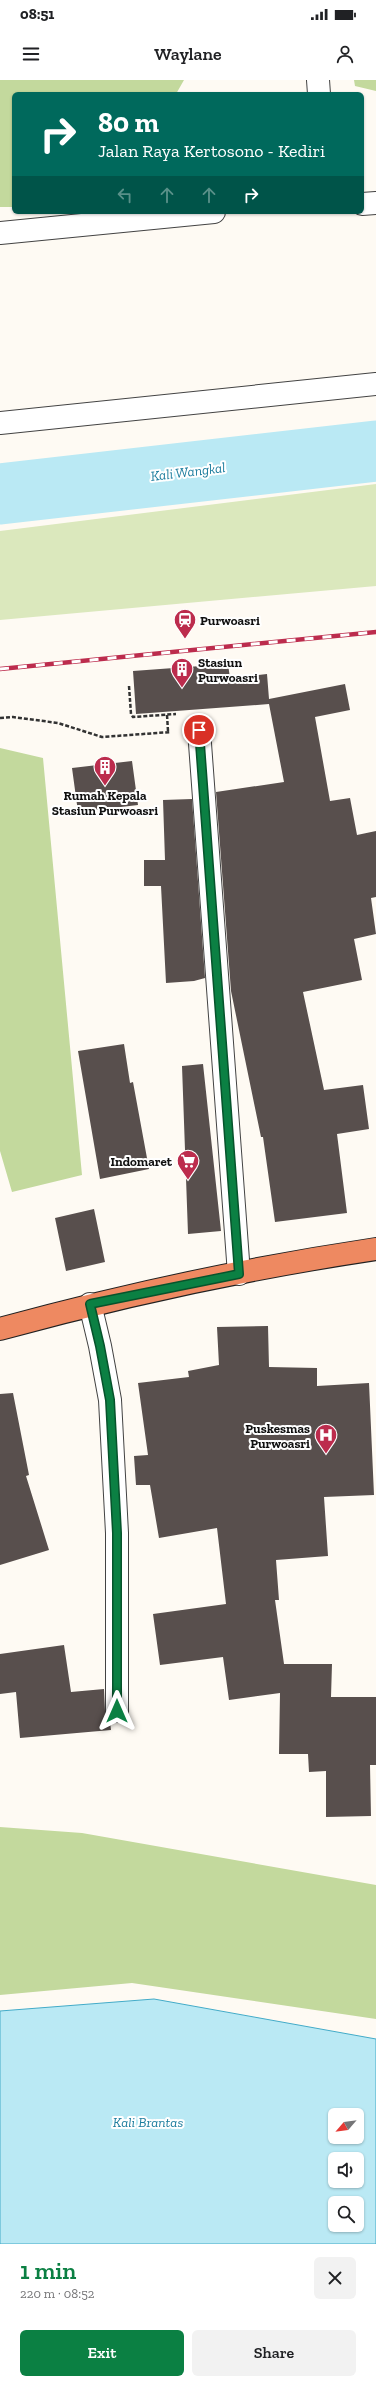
<!DOCTYPE html>
<meta charset="utf-8">
<style>
body{margin:0;font-family:"Zilla Slab",serif;background:#f2f2f2;color:#202124;height:100vh;display:flex;flex-direction:column;font-size:15px;white-space:nowrap}
*{box-sizing:border-box;margin:0}
p{font-size:13px;color:#757577}
.icon{flex:none;width:22px;height:22px;fill:none;stroke:currentColor;stroke-width:2;stroke-linecap:round;stroke-linejoin:round}
.map{position:relative;height:2164px;overflow:hidden}
.sheet{display:flex;flex-direction:column;background:#fff;flex:1}
.sheet>*{flex:none}
.hud{position:absolute;left:12px;top:12px;width:352px;height:122px;border-radius:6px;box-shadow:0 1px 3px #0004;background:#00695c;color:#fff;overflow:hidden}
.needle{width:26px;rotate:242deg}
.tools{position:absolute;left:328px;top:2028px;display:grid;gap:8px}
.tools a{display:grid;place-items:center;width:36px;height:36px;border-radius:6px;background:#fff;box-shadow:0 1px 3px #0004;font-size:20px}
.pin{position:absolute;display:grid;place-items:center;width:34px;height:34px;color:#fff;margin:-17px;border:2px solid #fff;border-radius:50%;box-shadow:0 1px 4px #0007}
.me{position:absolute;width:44px;margin:-22px;rotate:0deg;stroke-linejoin:round;filter:drop-shadow(0 0 3px #0008)}
.turn{display:flex;align-items:center;gap:14px;height:84px;padding:0 20px;font-size:18px}
.turn .icon{width:52px;height:52px;stroke-width:2.5}
.turn b{display:block;font-size:28px;line-height:34px}
.lanes{display:flex;align-items:center;height:38px;padding:0 20px;background:#0003;justify-content:center;gap:20px;direction:ltr}
.lanes .off{opacity:.35}
.round{display:grid;place-items:center;flex:none;width:42px;height:42px;border-radius:6px;background:#f2f2f2}
.summary{display:flex;align-items:center;justify-content:space-between;height:68px;padding:0 20px}
h1{font-size:24px;font-weight:600;line-height:30px;color:#0b8043}
.cta{display:flex;gap:8px;margin-top:auto;padding:8px 20px}
.cta a{flex:1;height:46px;border-radius:6px;background:#0b8043;color:#fff;font-size:16px;font-weight:600;line-height:46px;text-align:center}
.cta a+a{background:#f2f2f2;color:#202124}
.status{display:flex;justify-content:space-between;align-items:center;height:28px;padding:0 20px;background:#fff;direction:ltr}
.status svg{height:11px;fill:currentColor}
header{display:flex;justify-content:space-between;align-items:center;height:52px;padding:0 20px;background:#fff;font-size:18px;font-weight:600}
.map>svg:first-child{display:block}
.green{fill:#dbe8bd}
.forest{fill:#c3d99d}
.water{fill:#bae9f4;stroke:#43abc8;fill-rule:evenodd}
.lines{fill:none;stroke-linecap:round;stroke-linejoin:round}
.river{stroke:#bae9f4;stroke-width:61}
.building{fill:#584f4d}
.minor-casing{stroke:#434343;stroke-width:24}
.highway-casing{stroke:#212121;stroke-width:24}
.path{stroke:#323232;stroke-width:2.5;stroke-dasharray:4 2;stroke-linecap:butt}
.minor{stroke:#fff;stroke-width:22}
.highway{stroke:#ee8961;stroke-width:22}
.rail-casing{stroke:#bc2c4d;stroke-width:4.5}
.rail{stroke:#fff;stroke-width:3;stroke-dasharray:9;stroke-linecap:butt}
.route-casing{stroke:#07532c;stroke-width:10}
.route{stroke:#0b8043;stroke-width:7}
.labels{text-anchor:middle;dominant-baseline:central;stroke-width:4;stroke-linejoin:round;paint-order:stroke}
.poi-label{font-size:13px;font-weight:bold;fill:#101010;stroke:#fff;text-anchor:start}
.water-label{font-size:14px;font-style:italic;fill:#1d7d9e;stroke:#fff}
</style>
<div class="status"><b>08:51</b><svg viewBox="0 0 49 12"><path d="M0 12V9h3v3zM5 12V6h3v6zM10 12V3h3v9zM15 12V0h3v12zM26 1h20v11H26zM47 4h2v5h-2z"/></svg></div>
<header><svg class="icon" aria-label="menu" viewBox="0 0 24 24"><path d="M4 6h16M4 12h16M4 18h16"/></svg>Waylane<svg class="icon" aria-label="person" viewBox="0 0 24 24"><circle cx="12" cy="8" r="4"/><path d="M4 21q1-7 8-7t8 7"/></svg></header>
<div class="map">
<svg width="376" height="2164" viewBox="0 0 376 2164">
<rect width="100%" height="100%" fill="#fefaf3"/>
<path class="green" d="M376 404V506L0 540V451Z"/>
<path class="forest" d="M0 0H184L176 14H14V127H0Z
M354 0H376V11L355 6Z
M0 668 43 678 82 1095 12 1112 0 1071Z
M0 1747 82 1753 376 1805V1939L132 1903 0 1915Z"/>
<path class="water" d="M154 1919 376 1959V2164H0V1931ZM335 2035H357V2057H335ZM335 2079H357V2101H335ZM335 2123H357V2145H335Z"/>
<g class="lines">
<path class="river" d="M0 414 376 371"/>
</g>
<path class="building" d="M228 584 230 598 267 594 269 619 345 604 350 630 315 637 330 721 350 718 357 755 376 751V817L371 818 376 854 354 859 362 900 303 912 324 1010 363 1005 369 1049 337 1054 347 1133 275 1142 263 1057H261L231 911 216 712 284 702 269 624 136 634 133 591Z
M132 681 138 725 78 732 72 688Z
M192 719 205 898 194 901 166 903 161 806H144V780H165L163 720Z
M124 964 130 1003 133 1002 149 1089 100 1099 78 971Z
M203 984 221 1151 188 1154 182 986Z
M94 1129 105 1182 66 1191 55 1138Z
M268 1246 269 1287 317 1288V1306L369 1303 374 1415 324 1417 328 1476 276 1480 279 1520H275L284 1584H332L331 1617H376V1685H370L371 1736 326 1737V1691L309 1692 308 1674H279L280 1613 229 1620 223 1577 160 1585 153 1534 226 1524 217 1448 159 1458 150 1405H136L134 1376 148 1375 138 1303 189 1297 188 1291 219 1285 217 1247Z
M13 1313 29 1395 26 1396 49 1470 0 1485V1314Z
M64 1565 71 1612 104 1609 105 1631 110 1641 111 1650 20 1658 16 1612 0 1614V1574Z"/>
<g class="lines">
<g class="minor-casing">
<path id="minor" d="M318 0 319 14
M362 124 376 123
M0 153 214 132
M0 343 376 304
M199 650 239 1194
M90 1224 100 1266 110 1320 117 1453V1631"/>
</g>
<g class="highway-casing">
<path id="highway" d="M0 1249C124 1215 249 1188 376 1169"/>
</g>
<path class="path" d="M129 606 131 634 133 637 176 634
M167 635 168 651
M0 638 13 637 58 643 102 657 171 652"/>
<use href="#minor" class="minor"/>
<use href="#highway" class="highway"/>
<g class="rail-casing">
<path id="rail" d="M0 589 376 552"/>
</g>
<use href="#rail" class="rail"/>
</g>
<g class="lines">
<g class="route-casing">
<path id="route" d="M117 1631V1453L110 1320 100 1266 90 1224 239 1194 199 650"/>
</g>
<use href="#route" class="route"/>
</g>
<defs>
<g id="station-pin" transform="scale(1.15)"><path d="M0 17L-7.5 6A9.5 9.5 0 1 1 7.5 6Z" fill="#bc2c4d" stroke="#fff"/><path d="M-3-6H3Q5-6 5-4V2Q5 4 3 4L4.5 6H3L1.5 4h-3L-3 6H-4.5L-3 4Q-5 4-5 2V-4Q-5-6-3-6ZM-3.5-4v3h7v-3ZM-3.5 1v1.5H-2V1ZM2 1v1.5H3.5V1Z" fill="#fff"/></g>
<g id="building-pin" transform="scale(1.15)"><path d="M0 17L-7.5 6A9.5 9.5 0 1 1 7.5 6Z" fill="#bc2c4d" stroke="#fff"/><path d="M-4-6H4V6H1V3H-1V6H-4ZM-2.5-4.3h1.7v1.8h-1.7ZM.8-4.3h1.7v1.8H.8ZM-2.5-1h1.7V.8h-1.7ZM.8-1h1.7V.8H.8Z" fill="#fff"/></g>
<g id="supermarket-pin" transform="scale(1.15)"><path d="M0 17L-7.5 6A9.5 9.5 0 1 1 7.5 6Z" fill="#bc2c4d" stroke="#fff"/><path d="M-6-5.5h2.5l.6 2H6L4.5 2H-2.5L-4.4-4H-6ZM-1.5 3.2a1.3 1.3 0 1 0 .1 0ZM3 3.2a1.3 1.3 0 1 0 .1 0Z" fill="#fff"/></g>
<g id="hospital-pin" transform="scale(1.15)"><path d="M0 17L-7.5 6A9.5 9.5 0 1 1 7.5 6Z" fill="#bc2c4d" stroke="#fff"/><path d="M-5-5h3v3.5h4V-5h3V5h-3V1.5h-4V5h-3Z" fill="#fff"/></g>
</defs>
<g fill-rule="evenodd">
<use href="#station-pin" x="185" y="540"/>
<use href="#building-pin" x="182" y="589"/>
<use href="#building-pin" x="105" y="687"/>
<use href="#supermarket-pin" x="188" y="1081"/>
<use href="#hospital-pin" x="326" y="1355"/>
</g>
<g class="labels">
<g class="poi-label">
<text x="200" y="540">Purwoasri</text>
<text x="198" y="582">Stasiun<tspan x="198" dy="15">Purwoasri</tspan></text>
<text x="105" y="715" text-anchor="middle">Rumah Kepala<tspan x="105" dy="15">Stasiun Purwoasri</tspan></text>
<text x="172" y="1081" text-anchor="end">Indomaret</text>
<text x="310" y="1348" text-anchor="end">Puskesmas<tspan x="310" dy="15">Purwoasri</tspan></text>
</g>
<g class="water-label">
<text transform="translate(188 392) rotate(-7)">Kali Wangkal</text>
<text x="148" y="2042">Kali Brantas</text>
</g>
</g>
</svg>
<div class="tools">
<a><svg class="needle" viewBox="-14 -14 28 28"><path d="M0-13l5 13h-10z" fill="#e53935"/><path d="M0 13l5-13h-10z" fill="#757577"/></svg></a>
<a><svg class="icon" aria-label="sound" viewBox="0 0 24 24"><path d="M4 9h4l5-4v14l-5-4H4zM17 9q2 3 0 6"/></svg></a>
<a><svg class="icon" aria-label="search" viewBox="0 0 24 24"><circle cx="10" cy="10" r="6"/><path d="M15 15l6 6"/></svg></a>
</div>
<div class="pin" style="left:199px;top:650px;background:#d93025"><svg class="icon" aria-label="arrive" viewBox="0 0 24 24"><path d="M6 21V4h12l-3 4 3 4H6"/></svg></div>
<svg class="me" style="left:117px;top:1631px" viewBox="-20 -20 40 40"><path d="M0-17L14 15 0 8-14 15z" fill="#0b8043" stroke="#fff" stroke-width="4"/></svg>
<div class="hud">
<div class="turn"><svg class="icon" aria-label="right" viewBox="0 0 24 24"><path d="M7 20v-9h11M14 6l5 5-5 5"/></svg><div><b>80 m</b>Jalan Raya Kertosono - Kediri</div></div>
<div class="lanes"><svg class="icon off" aria-label="left" viewBox="0 0 24 24"><path d="M17 20v-9H6M10 6l-5 5 5 5"/></svg><svg class="icon off" aria-label="ahead" viewBox="0 0 24 24"><path d="M12 20V5M6 11l6-6 6 6"/></svg><svg class="icon off" aria-label="ahead" viewBox="0 0 24 24"><path d="M12 20V5M6 11l6-6 6 6"/></svg><svg class="icon" aria-label="right" viewBox="0 0 24 24"><path d="M7 20v-9h11M14 6l5 5-5 5"/></svg></div>
</div>
</div>
<section class="sheet">
<div class="summary"><div><h1>1 min</h1><p>220 m · 08:52</p></div><a class="round"><svg class="icon" aria-label="close" viewBox="0 0 24 24"><path d="M6 6l12 12M18 6L6 18"/></svg></a></div>
<div class="cta"><a>Exit</a><a>Share</a></div>
</section>
